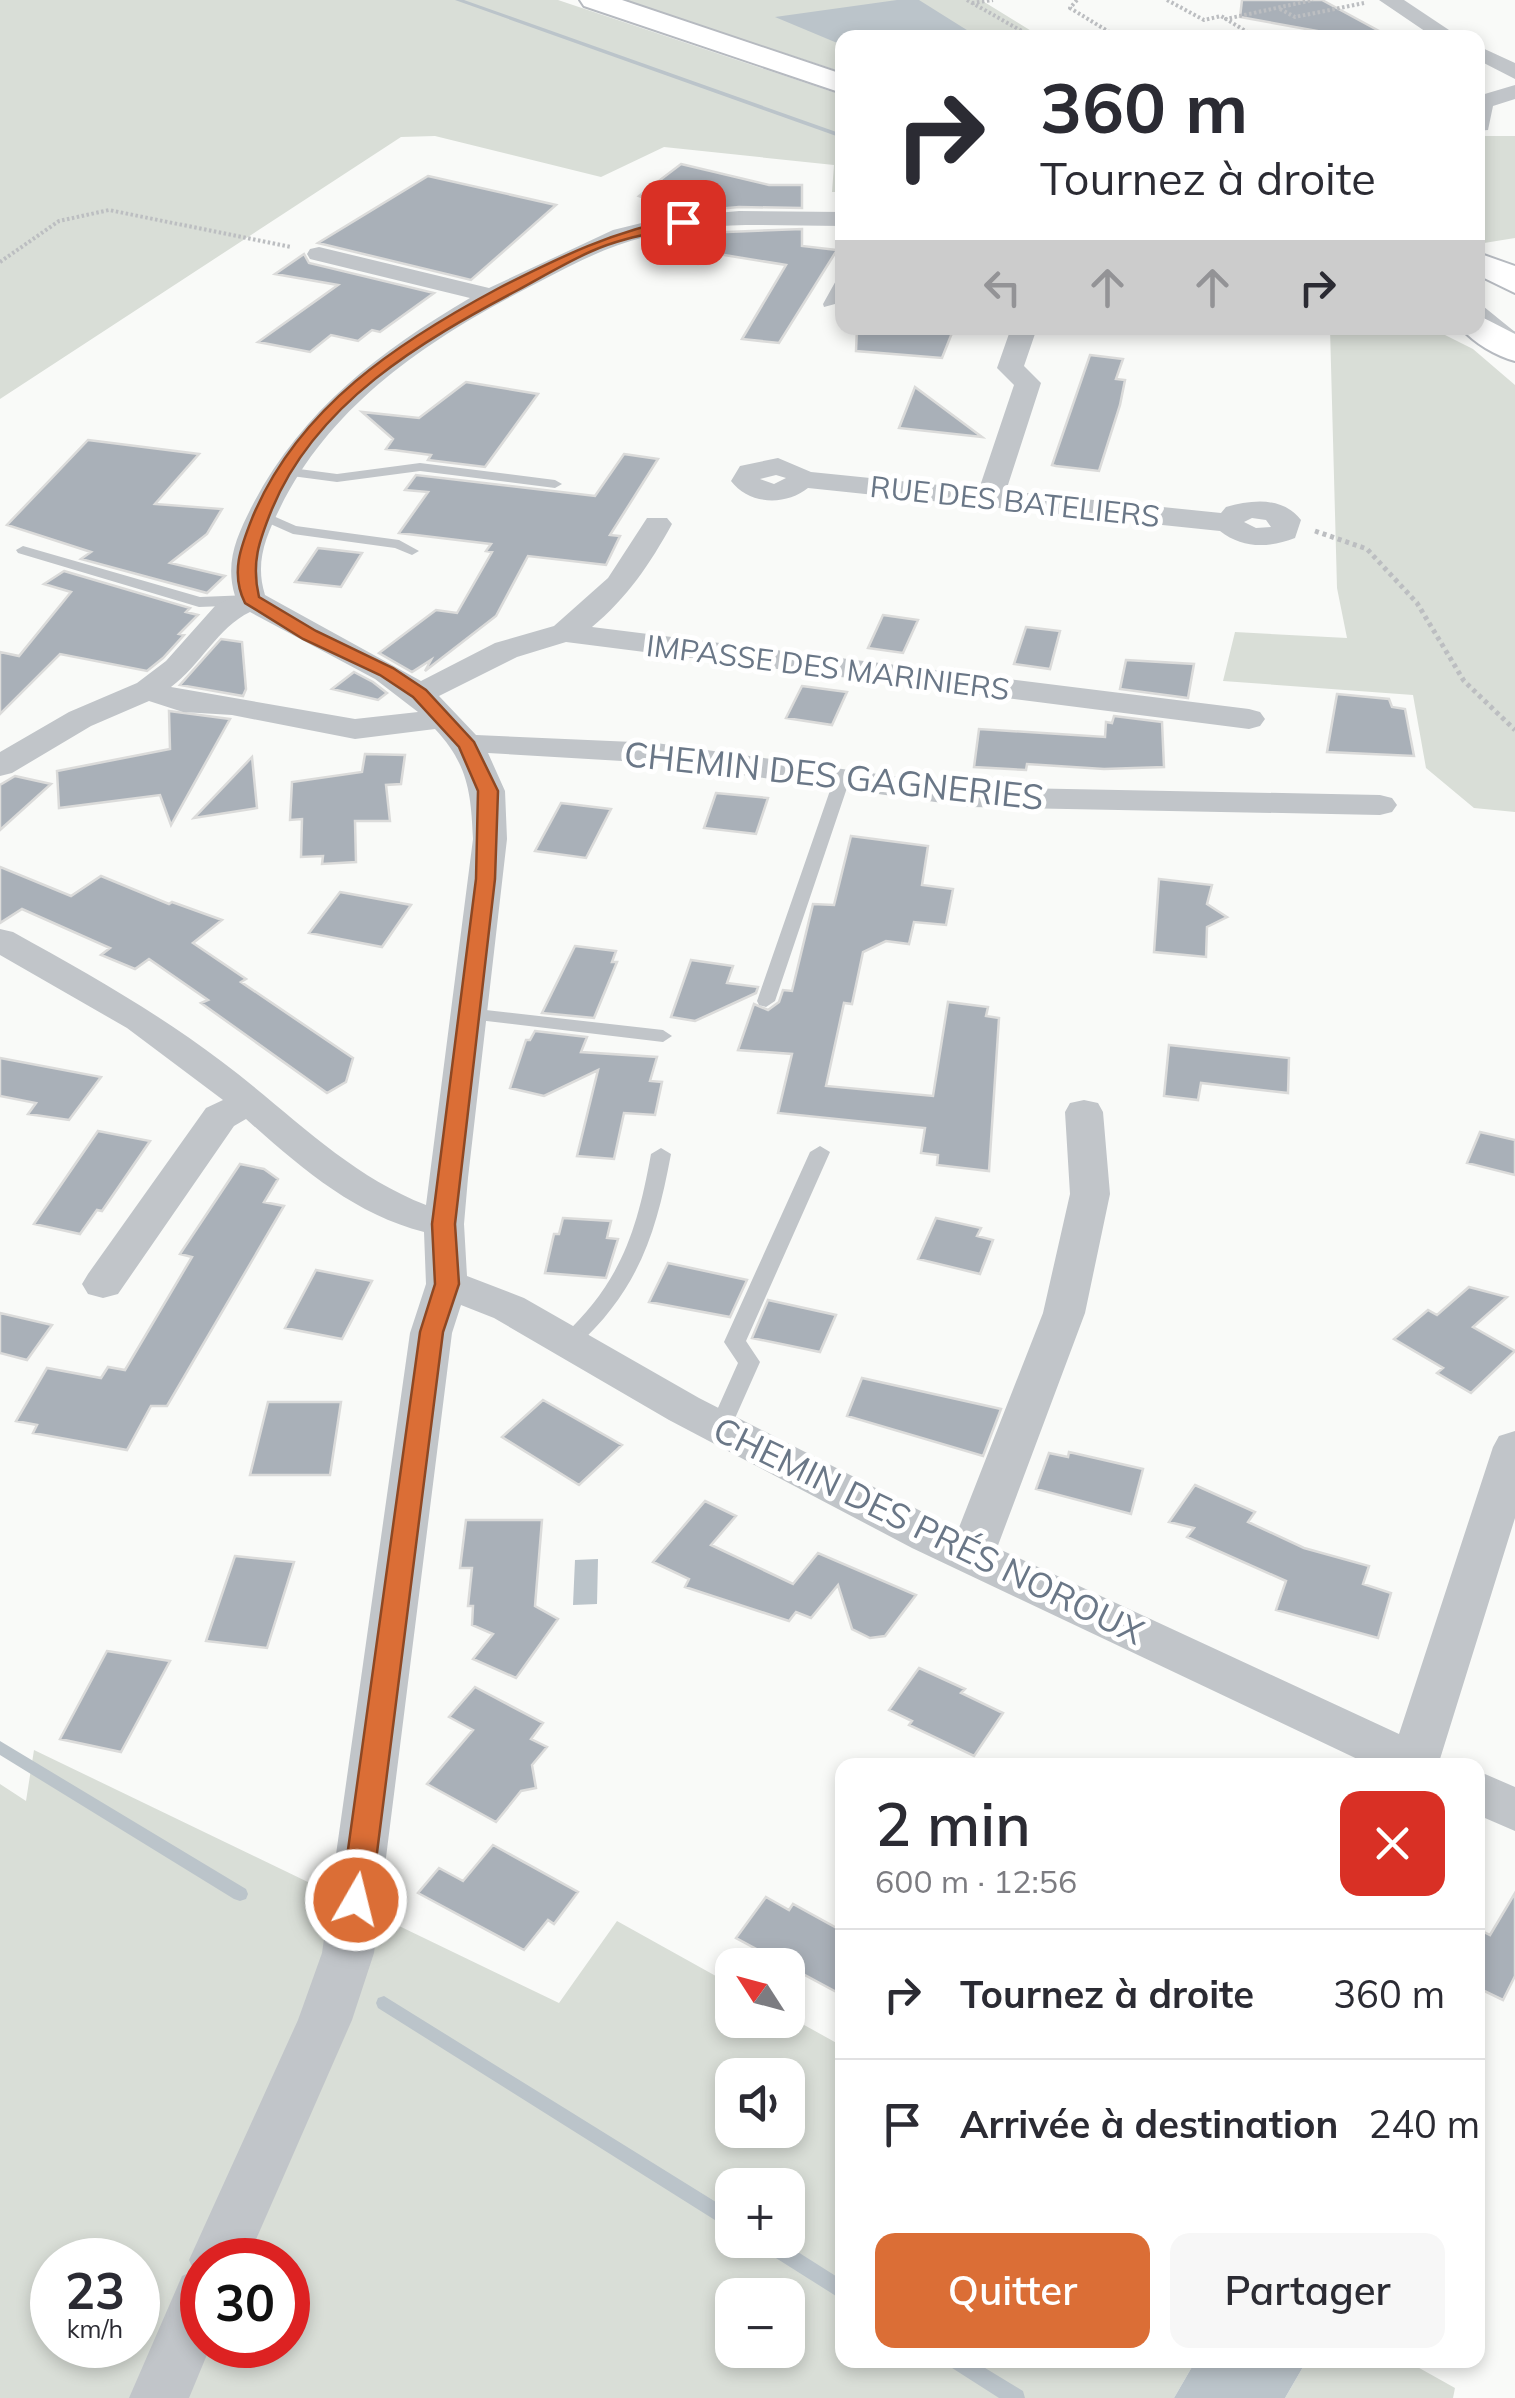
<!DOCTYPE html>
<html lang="fr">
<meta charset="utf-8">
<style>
body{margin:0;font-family:Mulish,sans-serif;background:#f7f7f7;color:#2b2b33;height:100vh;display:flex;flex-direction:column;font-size:38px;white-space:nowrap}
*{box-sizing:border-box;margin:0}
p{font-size:32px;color:#7c7c81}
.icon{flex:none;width:55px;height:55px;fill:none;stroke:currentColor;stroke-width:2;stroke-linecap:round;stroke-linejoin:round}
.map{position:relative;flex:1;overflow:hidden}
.side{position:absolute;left:835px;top:1758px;width:650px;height:610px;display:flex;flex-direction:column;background:#fff;border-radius:20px;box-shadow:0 5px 15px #0003}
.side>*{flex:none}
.guide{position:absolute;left:835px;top:30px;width:650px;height:305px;border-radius:20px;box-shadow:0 5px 15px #0003;background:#fff;color:#2b2b33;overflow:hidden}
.needle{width:65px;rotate:306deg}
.tools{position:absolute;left:715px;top:1948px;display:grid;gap:20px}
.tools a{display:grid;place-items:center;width:90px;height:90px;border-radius:20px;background:#fff;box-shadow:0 5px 15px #0003;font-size:50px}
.speed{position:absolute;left:30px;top:2238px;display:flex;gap:20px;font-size:50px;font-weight:700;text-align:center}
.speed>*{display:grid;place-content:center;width:130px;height:130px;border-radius:50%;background:#fff;box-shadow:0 5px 15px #0003;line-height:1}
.speed small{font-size:25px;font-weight:400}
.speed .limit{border:15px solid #d22;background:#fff;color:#111}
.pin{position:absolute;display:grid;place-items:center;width:85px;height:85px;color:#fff;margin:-42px;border-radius:20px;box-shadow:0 5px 15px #0006}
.me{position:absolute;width:110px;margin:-55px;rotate:8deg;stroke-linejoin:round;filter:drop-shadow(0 0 8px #0008)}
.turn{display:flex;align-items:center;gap:35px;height:210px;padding:0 40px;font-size:45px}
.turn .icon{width:130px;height:130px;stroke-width:2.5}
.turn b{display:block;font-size:70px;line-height:85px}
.lanes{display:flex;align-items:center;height:95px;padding:0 40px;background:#0003;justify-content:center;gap:50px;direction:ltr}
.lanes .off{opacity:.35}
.round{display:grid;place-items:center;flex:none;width:105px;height:105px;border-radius:20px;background:#f7f7f7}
.head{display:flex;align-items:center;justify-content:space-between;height:170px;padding:0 40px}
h1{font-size:60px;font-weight:600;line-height:75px}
.cta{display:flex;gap:20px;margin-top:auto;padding:20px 40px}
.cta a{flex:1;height:115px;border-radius:20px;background:#db6e36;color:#fff;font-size:40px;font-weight:600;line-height:115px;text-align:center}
.cta a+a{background:#f7f7f7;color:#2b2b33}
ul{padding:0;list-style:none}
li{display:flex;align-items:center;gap:30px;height:130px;padding:0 40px;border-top:2px solid #e1e1e2}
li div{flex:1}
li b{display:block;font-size:38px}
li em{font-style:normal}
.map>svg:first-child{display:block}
.green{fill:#d9ded7;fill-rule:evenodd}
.water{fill:#bbc4ca}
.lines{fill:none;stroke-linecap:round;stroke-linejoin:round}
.stream{fill:#bbc4ca;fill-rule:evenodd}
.building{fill:#a9b0b8;stroke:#dbdbda;stroke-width:2.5}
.secondary-casing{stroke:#b6bac0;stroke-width:4}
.path-far1{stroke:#bcbec1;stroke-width:4;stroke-dasharray:2.5 2.5;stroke-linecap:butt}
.path{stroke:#bcbec1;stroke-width:5;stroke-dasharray:4 4;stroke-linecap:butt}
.service{fill:#c1c5c9;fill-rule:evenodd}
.minor{fill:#c1c5c9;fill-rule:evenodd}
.secondary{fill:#fff;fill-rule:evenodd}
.route{fill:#db6e36;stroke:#8e4823;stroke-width:2.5}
.labels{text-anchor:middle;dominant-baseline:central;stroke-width:10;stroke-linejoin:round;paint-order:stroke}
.far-street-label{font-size:30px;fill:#6a7787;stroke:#fff}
.street-label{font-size:35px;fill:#6a7787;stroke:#fff}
</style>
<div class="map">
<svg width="1515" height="2398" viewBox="0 0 1515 2398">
<rect width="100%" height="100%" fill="#f9faf8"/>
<path class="green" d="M0 0H558L842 95V192H832L834 165 664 147 601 177 435 136 401 137 0 399Z
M622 0H981L1041 37 842 38V72Z
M1478 136H1515V238L1478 244Z
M1330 328 1433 329 1473 349 1515 385V812L1474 808 1426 768 1413 695 1223 681 1235 632 1347 638 1337 588Z
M34 1750 559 2003 617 1921 732 1985V2020H788V2016L842 2046V2360H1196L1174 2398H0V1784L26 1801ZM732 2075H788V2130H732ZM732 2185H788V2240H732ZM52 2260H138V2345H52ZM202 2260H288V2345H202ZM732 2295H788V2350H732Z
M1307 2360H1405L1455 2388 1453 2398H1285Z"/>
<path class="water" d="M897 0H919L978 37 842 38V45L775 17Z
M598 1559 597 1604 573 1605 575 1560Z
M1196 2360H1307L1285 2398H1174Z"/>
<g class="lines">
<path class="stream" d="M455 0H464L842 134V138Z
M0 1741 246 1889 248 1894 246 1899 240 1901 234 1899 0 1755Z
M384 1996 732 2212V2229L726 2227 378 2008 376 2003 378 1998Z
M754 2240H779L842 2280V2298L836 2296 757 2246Z
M946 2360H972L1023 2391 1025 2398H999L949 2366Z"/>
</g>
<path class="building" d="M1242 0H1322L1392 38H1356L1240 17Z
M681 164 769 185H802V208L739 207 682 212 639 196Z
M428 176 556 205 471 280 318 243Z
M802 229V246L837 250 779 343 742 339 786 265 718 254H707L698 264 657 259 677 234Z
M304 254 309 263 434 293 380 332 372 330 358 341 331 335 310 352 258 342 338 285 275 274Z
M857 328H954L942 358 856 351Z
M1090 355 1123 359 1116 379 1125 380 1120 405 1099 471 1056 466 1052 465Z
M466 382 538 394 485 467 428 460 431 455 386 449 393 439 362 412 419 418Z
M915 387 982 437 899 428Z
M88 440 199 454 155 504 222 509 207 534 170 563 225 576 207 593 81 559 91 552 7 525Z
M624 454 658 459 610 535 620 536 606 565 528 556 496 616 425 671 431 660 412 672 379 653 436 610 457 613 492 552 486 551 491 544 399 533 428 492 405 490 416 475 595 496Z
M318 548 362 553 341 587 295 582Z
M64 571 190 608 186 612 198 615 179 634 184 635 163 658 147 671 60 654 0 714V652L19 656 71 592 44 584Z
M883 615 918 620 903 653 868 648Z
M1026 627 1060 631 1050 669 1014 664Z
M221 639 242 642 246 689 243 696 180 685Z
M1126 660 1194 664 1188 698 1120 689Z
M354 672 373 682 387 693 378 700 332 689Z
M802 686 847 692 832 725 786 718Z
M1337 694 1389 699 1392 707 1405 709 1414 756 1327 752Z
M169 711 230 719 171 825 160 795 59 808 57 771 170 749Z
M1114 716 1162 722 1164 767 1104 769 1027 764 1026 770 974 767 979 729 1105 737 1106 722 1112 723Z
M365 754 405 755 401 784 386 785 390 821H355L356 862 322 864 323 856 301 857 302 819 290 820 292 782 362 772Z
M252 757 257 808 194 818Z
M15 776 51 784 0 830V785Z
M716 793 768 798 756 834 704 828Z
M561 803 611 809 586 858 535 851Z
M851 836 928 846 922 885 953 889 946 925 914 922 909 944 886 941 863 952 852 1004 844 1003 826 1086 933 1096 948 1002 988 1007 986 1016 999 1018 989 1171 937 1165 938 1155 921 1153 925 1128 778 1113 792 1054 738 1050 754 1004 768 1010 779 1002 783 990 792 991 813 904 834 905Z
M0 867 71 896 101 876 169 904 172 902 222 920 193 943 246 979 241 982 353 1058 346 1082 327 1093 201 1003 208 1000 149 959 135 969 101 955 110 948 22 909 0 923Z
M1159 879 1212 885 1207 904 1227 917 1207 927 1206 957 1154 952Z
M340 892 411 905 382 947 309 933Z
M575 946 616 951 612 962H617L594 1018 542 1013Z
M691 960 733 966 727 983 758 987 756 993 695 1021 671 1017Z
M535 1031 587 1037 581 1052 657 1057 650 1081 662 1082 655 1115 624 1113 614 1159 577 1156 598 1070 544 1096 510 1088 526 1040H530Z
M1169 1045 1289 1058 1288 1093 1201 1083 1198 1100 1164 1096Z
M0 1058 101 1077 69 1120 28 1114 36 1103 0 1096Z
M98 1131 150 1141 102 1211 97 1210 80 1234 34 1224Z
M1480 1132 1515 1140V1175L1467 1163Z
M240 1164 264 1169 278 1179 264 1202 284 1206 167 1406H151L127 1450 33 1433 37 1425 16 1421 47 1368 101 1378 108 1367 125 1370 192 1257 180 1254Z
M563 1218 611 1221 607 1238 618 1239 606 1278 545 1273 554 1234H559Z
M936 1218 981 1228 977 1236 993 1240 980 1274 918 1259Z
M668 1263 747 1280 730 1317 649 1302Z
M316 1270 372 1281 342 1339 285 1328Z
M1469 1287 1507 1297 1473 1327 1515 1351 1471 1393 1437 1373 1443 1368 1394 1339 1428 1310 1437 1315Z
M768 1300 836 1315 820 1352 752 1338Z
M0 1313 52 1325 27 1360 0 1353Z
M862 1378 1001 1409 983 1456 847 1416Z
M543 1400 622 1445 579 1485 502 1437Z
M268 1402H341L330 1475H250Z
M1069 1452 1143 1469 1131 1514 1036 1489 1049 1453 1068 1457Z
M1195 1485 1255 1512 1248 1522 1304 1548 1369 1566 1363 1584 1391 1593 1378 1638 1276 1610 1286 1581 1187 1537 1194 1528 1169 1522Z
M705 1501 736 1516 711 1545 793 1584 818 1553 916 1595 885 1636 870 1638 852 1629 838 1585 811 1618 796 1612 789 1621 685 1587 689 1579 653 1562Z
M466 1520H542L535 1606 558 1619 516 1678 473 1659 493 1634 472 1625 473 1606H468L472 1568H460Z
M235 1556 294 1562 267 1648 206 1641Z
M107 1651 170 1661 121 1752 60 1739Z
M919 1668 965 1689 961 1693 1003 1713 974 1756 909 1725 912 1721 889 1710Z
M475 1687 543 1723 531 1739 547 1747 532 1765 536 1788 521 1791 496 1822 427 1784 473 1730 449 1717Z
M493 1845 578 1892 554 1924 548 1920 524 1950 418 1893 439 1868 463 1881Z
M1515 1893V1976L1503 2000 1478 1988V1929L1490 1935Z
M766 1897 789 1910 793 1904 842 1931V1995L736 1938Z"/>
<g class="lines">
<g class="secondary-casing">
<path id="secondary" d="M580 0H622L842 74V93L584 6Z
M1478 253 1515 266V293L1478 275Z
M1478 315 1515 334V361C1496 356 1474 343 1461 328H1478Z"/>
</g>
<path class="path-far1" d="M967 0 1034 38
M1077 0 1070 8 1119 38
M1167 0 1204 20 1221 16 1226 19
M972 3 993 0
M1280 9 1295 17 1364 3
M1257 38 1226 19 1313 0
M0 262 59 221 109 210 291 247"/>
<path class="path" d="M1315 531 1367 549 1417 603 1464 681 1515 730"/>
<path class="service" d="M842 276V291L835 304 824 307 823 304 838 277Z
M1478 302 1515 332V343L1478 312Z
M420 463 555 480 562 484 555 488 420 471 337 482 284 475 277 471 284 467 337 474Z
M262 511 296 526 399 540 419 551 412 555 395 548 293 534 257 518V512Z
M23 546 200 597 249 595 257 600 249 605 199 607 18 553 16 550Z
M842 774 850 779 775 1001 766 1007 759 1005 757 1001 834 779Z
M468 1008 663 1030 672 1036 663 1042 461 1018 459 1014 461 1010Z
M820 1146 830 1152 746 1341 760 1362 728 1434H712L709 1428 738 1363 724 1342 810 1152Z
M661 1148 671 1154C656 1235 638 1290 576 1347H562L558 1342 562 1337C621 1282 637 1231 651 1154Z"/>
<path class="minor" d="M1379 0H1404L1461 38H1435Z
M1478 46 1515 63V79L1478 60Z
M1515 85V99L1493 106 1488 130 1478 131V96Z
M739 211 842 212V226C777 226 709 220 645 237 608 246 573 264 539 282 435 335 333 400 280 508 265 538 255 563 265 595L421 681 495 643 554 626 608 578 647 518H667L672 524C650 564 627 598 592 627L1249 709 1260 712 1265 719 1260 726 1249 729 566 642 517 657 439 696 476 735 656 743 971 787 1380 795 1392 798 1397 805 1392 812 1380 815 971 807 656 763 488 753 505 791 507 839 468 1178 464 1224 467 1276 524 1298 699 1398 958 1530 1043 1313 1070 1194 1065 1112 1070 1103 1084 1100 1098 1103 1103 1112 1110 1194 1085 1313 997 1548 1399 1734 1493 1447 1499 1436 1515 1431V1518L1440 1759 1443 1765H1370L912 1548 669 1420 494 1318 461 1305 452 1333 374 1953 352 2020 247 2260H202V2345H211L189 2398H129L182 2276 194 2271 189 2260 298 2020 322 1953 410 1333 426 1284 424 1232C353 1214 300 1167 246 1119L234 1126 118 1294 103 1298 88 1294 82 1284 88 1274 206 1108 223 1100 127 1028 0 955V929L13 932C85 972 155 1011 221 1061 288 1111 346 1174 426 1205L473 839C471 793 468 764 435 729L355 739 232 715 183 712 149 701 91 726 12 773 0 776V752L69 712 137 683 166 661 215 606 235 596C225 563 236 538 251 508 300 412 378 352 470 298L310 259 307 254 310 249 319 247 489 288 613 230 662 218ZM250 612 375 679 418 712 355 719 171 687C200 666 218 627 250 612Z
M1011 328H1037L1024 366 1041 383 1006 491 1221 513 1226 507C1252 500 1282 496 1301 520L1295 538C1269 548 1243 549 1220 531L808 488C786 506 749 505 731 481L740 466 778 458 811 472 979 489 1014 385 997 368ZM776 475 786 478 774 484 760 479ZM1252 518 1266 520 1271 527 1256 528 1244 522Z
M1478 1771 1515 1787V1831L1478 1815Z"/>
<use href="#secondary" class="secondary"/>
</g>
<path class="route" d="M683 218 688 220V225C656 233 623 237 592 251 567 262 542 277 518 290 421 341 316 403 272 509 259 541 251 563 259 597L316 631 393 668 426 690 474 742 498 791 495 879 455 1224 459 1284 443 1332 371 1900 366 1909 356 1913 346 1909 341 1900 420 1332 435 1284 432 1224 476 879 478 791 459 747 413 697 380 675 303 639 245 603C230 573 241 546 253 516 299 407 398 342 499 288 560 257 615 230 683 218Z"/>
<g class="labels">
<g class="far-street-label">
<text transform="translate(1015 501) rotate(6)">RUE DES BATELIERS</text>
<text transform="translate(828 667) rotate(7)">IMPASSE DES MARINIERS</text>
</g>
<g class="street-label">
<text transform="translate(834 775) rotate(6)">CHEMIN DES GAGNERIES</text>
<text transform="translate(929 1530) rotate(26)">CHEMIN DES PRÉS NOROUX</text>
</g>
</g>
</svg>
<div class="tools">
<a><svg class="needle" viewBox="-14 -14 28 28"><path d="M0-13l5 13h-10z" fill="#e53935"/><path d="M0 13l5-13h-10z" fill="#7c7c81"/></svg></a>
<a><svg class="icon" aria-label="sound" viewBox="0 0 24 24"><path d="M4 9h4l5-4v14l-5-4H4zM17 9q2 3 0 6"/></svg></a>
<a>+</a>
<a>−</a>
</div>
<div class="speed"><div>23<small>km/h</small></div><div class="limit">30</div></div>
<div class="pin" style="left:683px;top:222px;background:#d93025"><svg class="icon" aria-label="arrive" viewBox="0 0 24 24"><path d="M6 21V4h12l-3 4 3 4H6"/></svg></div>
<svg class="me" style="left:356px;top:1900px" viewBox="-20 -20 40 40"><circle r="17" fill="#db6e36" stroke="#fff" stroke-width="3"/><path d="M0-11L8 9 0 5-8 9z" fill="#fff"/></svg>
<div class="guide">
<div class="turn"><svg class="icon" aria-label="right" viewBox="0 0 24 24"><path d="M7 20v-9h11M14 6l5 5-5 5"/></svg><div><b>360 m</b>Tournez à droite</div></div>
<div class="lanes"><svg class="icon off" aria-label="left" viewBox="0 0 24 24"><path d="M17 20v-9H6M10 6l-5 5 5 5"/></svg><svg class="icon off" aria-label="ahead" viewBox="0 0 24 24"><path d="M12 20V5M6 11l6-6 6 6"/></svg><svg class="icon off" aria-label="ahead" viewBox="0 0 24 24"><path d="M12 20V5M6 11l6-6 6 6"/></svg><svg class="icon" aria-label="right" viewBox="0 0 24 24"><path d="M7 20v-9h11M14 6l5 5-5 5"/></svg></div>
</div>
<section class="side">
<div class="head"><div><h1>2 min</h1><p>600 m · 12:56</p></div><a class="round" style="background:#d93025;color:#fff"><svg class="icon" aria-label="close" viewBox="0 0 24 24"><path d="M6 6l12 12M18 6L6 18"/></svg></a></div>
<ul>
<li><svg class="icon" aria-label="right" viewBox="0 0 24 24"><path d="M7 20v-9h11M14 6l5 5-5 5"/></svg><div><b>Tournez à droite</b></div><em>360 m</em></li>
<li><svg class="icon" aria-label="arrive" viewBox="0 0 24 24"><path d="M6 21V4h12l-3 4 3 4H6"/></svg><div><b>Arrivée à destination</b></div><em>240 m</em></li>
</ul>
<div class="cta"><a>Quitter</a><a>Partager</a></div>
</section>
</div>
